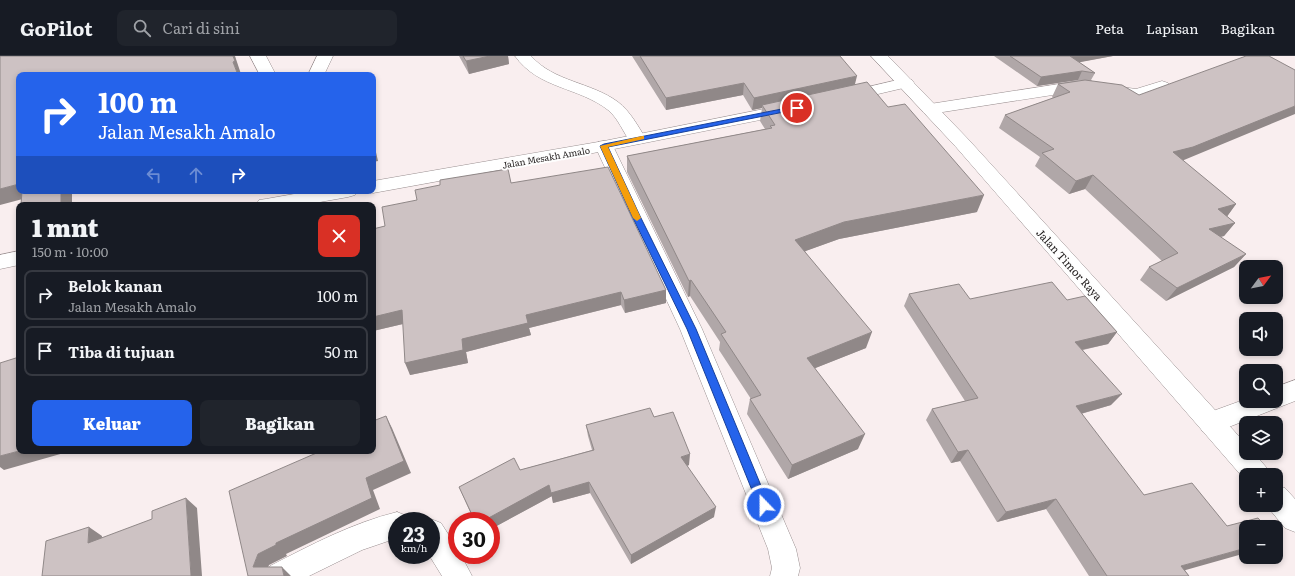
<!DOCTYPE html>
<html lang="id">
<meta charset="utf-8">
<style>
body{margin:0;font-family:Literata,serif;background:#20242c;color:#f1f3f6;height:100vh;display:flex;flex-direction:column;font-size:15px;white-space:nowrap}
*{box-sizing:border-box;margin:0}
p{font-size:13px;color:#9ea1a6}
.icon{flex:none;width:22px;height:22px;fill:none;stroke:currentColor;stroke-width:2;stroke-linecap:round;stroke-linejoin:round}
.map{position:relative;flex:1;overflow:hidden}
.sheet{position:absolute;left:16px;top:146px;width:360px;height:252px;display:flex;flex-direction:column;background:#171b24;border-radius:8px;box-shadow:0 2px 6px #0003}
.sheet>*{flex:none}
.top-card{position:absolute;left:16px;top:16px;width:360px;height:122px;border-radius:8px;box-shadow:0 2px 6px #0003;background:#2563eb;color:#fff;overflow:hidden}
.needle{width:26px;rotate:58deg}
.tools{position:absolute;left:1239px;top:204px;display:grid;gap:8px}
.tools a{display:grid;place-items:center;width:44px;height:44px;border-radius:8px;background:#171b24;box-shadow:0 2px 6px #0003;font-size:20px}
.speed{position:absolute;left:388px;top:456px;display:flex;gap:8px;font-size:20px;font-weight:700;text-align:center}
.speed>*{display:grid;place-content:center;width:52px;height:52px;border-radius:50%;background:#171b24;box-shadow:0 2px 6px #0003;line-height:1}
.speed small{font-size:10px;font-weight:400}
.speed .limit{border:6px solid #d22;background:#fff;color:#111}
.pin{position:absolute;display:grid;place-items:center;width:34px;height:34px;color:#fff;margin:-17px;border:2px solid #fff;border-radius:50%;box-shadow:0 1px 4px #0007}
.me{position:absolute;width:44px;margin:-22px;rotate:338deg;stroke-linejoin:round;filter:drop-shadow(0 0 3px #0008)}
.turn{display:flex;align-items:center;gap:14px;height:84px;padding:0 16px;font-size:18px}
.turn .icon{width:52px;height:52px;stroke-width:2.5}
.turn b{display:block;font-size:28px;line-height:34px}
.lanes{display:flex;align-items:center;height:38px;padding:0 16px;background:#0003;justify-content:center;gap:20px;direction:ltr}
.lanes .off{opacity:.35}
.round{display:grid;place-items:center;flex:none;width:42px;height:42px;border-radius:8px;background:#20242c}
.summary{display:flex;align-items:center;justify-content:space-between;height:68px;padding:0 16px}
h1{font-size:24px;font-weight:800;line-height:30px}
.button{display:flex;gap:8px;margin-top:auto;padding:8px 16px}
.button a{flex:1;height:46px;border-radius:8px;background:#2563eb;color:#fff;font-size:16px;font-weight:800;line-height:46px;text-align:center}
.button a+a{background:#20242c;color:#f1f3f6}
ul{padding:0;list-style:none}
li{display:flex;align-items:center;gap:12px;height:50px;margin:0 8px 6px;padding:0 8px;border:2px solid #363941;border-radius:8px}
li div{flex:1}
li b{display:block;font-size:15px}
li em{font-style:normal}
header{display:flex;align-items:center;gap:24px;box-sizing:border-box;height:56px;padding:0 20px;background:#171b24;border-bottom:1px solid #363941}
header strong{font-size:19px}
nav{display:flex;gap:22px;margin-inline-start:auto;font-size:14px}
.search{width:280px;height:36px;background:#20242c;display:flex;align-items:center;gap:10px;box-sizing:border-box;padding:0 14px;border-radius:8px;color:#9ea1a6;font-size:15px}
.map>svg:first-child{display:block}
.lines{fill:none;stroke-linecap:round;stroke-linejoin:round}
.minor-casing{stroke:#988e8f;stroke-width:1}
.major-casing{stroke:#988e8f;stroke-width:1}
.highway-casing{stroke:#988e8f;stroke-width:1}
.minor{fill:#fff;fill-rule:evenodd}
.major{fill:#fff;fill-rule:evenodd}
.highway{fill:#fff;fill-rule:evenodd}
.wall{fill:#b0a7a8}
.shaded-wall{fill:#908888}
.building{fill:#cdc2c3;stroke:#908888}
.route{fill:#2563eb;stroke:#184099}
.slow{fill:#f59e0b}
.labels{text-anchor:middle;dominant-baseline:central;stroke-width:4;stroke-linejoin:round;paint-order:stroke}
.far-street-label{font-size:9px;fill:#211d1d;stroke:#fefefe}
.street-label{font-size:11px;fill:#211d1d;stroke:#fefefe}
</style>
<header>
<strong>GoPilot</strong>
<div class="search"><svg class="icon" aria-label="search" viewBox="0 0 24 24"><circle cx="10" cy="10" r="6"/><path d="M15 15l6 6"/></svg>Cari di sini</div>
<nav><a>Peta</a><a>Lapisan</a><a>Bagikan</a></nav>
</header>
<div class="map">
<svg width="1295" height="520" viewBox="0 0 1295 520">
<rect width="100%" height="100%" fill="#f9eeef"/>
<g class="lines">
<g class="minor-casing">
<path id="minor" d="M250 0H266L276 19H260Z
M317 0H333L324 19H308Z
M515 0H531C554 26 591 26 618 46 630 55 638 70 646 83L643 87 637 88 631 87C623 76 618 62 608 54 579 31 538 33 515 0Z
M1078 25 1136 33 1162 25 1168 27 1170 30 1168 33 1137 43 1078 35 930 58 924 57 922 53 924 49 930 48Z
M604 85 610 86 613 90 702 273 796 493 800 512 798 520H770L772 512 768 493 680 273 595 90 598 86Z
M1295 324V345L1211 378 1202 375 1199 367 1202 359 1246 343V345H1276V331Z
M397 456 407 460 409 465H397V482L362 494 309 520H266L270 510C311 489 352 467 397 456Z
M431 463 441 467 457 492V499H461L472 520H442L429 499H431V465H425Z"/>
</g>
<g class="major-casing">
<path id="major" d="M906 22 912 24 914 27 912 30 844 46 838 44 836 41 838 38Z
M789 48 795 49 797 53 795 57 604 95 373 137 366 135H373V125L604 85Z
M311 135H357L355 139 348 141 303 149H256L259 144 266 143Z
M19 195V209L0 213V199Z"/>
</g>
<g class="highway-casing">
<path id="highway" d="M871 0H888L968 83 1246 388V397H1254L1266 411 1270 419H1246V425L956 91Z
M1276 429 1285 432 1295 443V476L1285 472 1266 449H1276Z"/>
</g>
<use href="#minor" class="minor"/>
<use href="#major" class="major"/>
<use href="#highway" class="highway"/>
</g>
<path class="wall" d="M459 0H508L509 8 469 18Z
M632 0H840L855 29 977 156 839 183 805 195 866 292 815 312 858 393 788 423 747 358 750 343H751L719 294 720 286 690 240 688 241 627 116V100L765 73 760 65 762 52 752 54 743 39 666 54Z
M994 0H1113L1079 6 1095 17 1091 24 1184 104 1183 105 1236 148 1227 160 1235 167 1224 180 1220 181 1246 198 1234 211 1166 245 1140 224 1149 211 1162 205 1085 133 1069 138 1035 110 1040 101 999 72 1005 59 1053 42 1052 41 1058 28 1082 24H1078L1037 30Z
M511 127 666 234V247L625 257 621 249 529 272 531 279 466 296 468 307 410 319 403 268 373 275V173L385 170Z
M909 238 970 243 1067 244 1117 276 1108 288 1083 294 1111 349 1081 358 1189 520H1089L1046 453 997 466 960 405 951 407 926 364 932 353 965 345 904 250Z
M654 361 689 409 687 410 714 461 631 508 590 437 553 447 552 440 491 473V465H474L459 431 592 394 588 380 586 369Z"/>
<path class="shaded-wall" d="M233 0H235L241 18 240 19H238L233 6Z
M490 0H508L509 8 469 18 466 5Z
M1070 0H1113L1065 9Z
M1082 15 1078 24 1037 30 1041 21Z
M857 20 854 32 762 49V52L752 54 754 42Z
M744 27 743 39 666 54V42Z
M1295 50V58L1184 104 1164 110 1173 96Z
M373 83 378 105 373 106Z
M1093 119 1085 133 1069 138 1076 125Z
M19 128V135H29L34 140 0 149V133Z
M61 135H72V149H61Z
M984 139 977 156 839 183 792 200 795 184 844 166Z
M1236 148 1226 162 1218 153Z
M1235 167 1224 180 1198 186 1209 173Z
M1246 198 1234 211 1166 245 1177 232Z
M691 224 690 240 688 241 689 225Z
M666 234V247L625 257 624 244Z
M621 236V249L529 272 531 279 466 296 468 307 410 319 405 307 462 283 526 259Z
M402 254 407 267 373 275V261Z
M872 276 866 292 803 317 807 302Z
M1117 276 1108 288 1067 297 1075 286Z
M1122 338 1111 349 1066 362 1076 350Z
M386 360 392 372 411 417 373 434 380 453 286 498 287 500 269 509 265 520 253 511 258 498 276 487 366 422Z
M865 378 858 393 788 423 792 409Z
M968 394 960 405 951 407 958 396Z
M19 395H71L4 414 0 411V400Z
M690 398 689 409 680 412 681 401Z
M589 426 590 437 553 447 551 437Z
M549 429 552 440 491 473V465H483Z
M186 442 197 452 202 520H191Z
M1056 443 1046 453 997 466 1006 456Z
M716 451 714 461 631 508V499Z
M89 471 102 480 101 496 88 487Z
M1246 492V497L1168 519 1181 510Z
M282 511 291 520H284Z"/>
<path class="building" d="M0 0H233L235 5 233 6 238 19H19V128L0 133Z
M463 0H490L466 5Z
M640 0H840L857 20 754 42 744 27 666 42Z
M1010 0H1071H1070L1095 17 1082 15 1041 21Z
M1246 0H1269L1295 14V50L1193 91 1173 96 1236 148 1218 153 1235 167 1209 173 1246 198 1177 232 1149 211 1178 197 1093 119 1076 125 1042 97 1054 93 1005 59 1070 36 1058 28 1085 24 1122 29 1139 39Z
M867 26 888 51 905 48 984 139 844 166 795 184 872 276 807 302 865 378 792 409 750 343 761 339 721 278 726 276 691 224 689 225 627 100 772 72 770 70 775 69 762 49Z
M608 111 666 234 624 244 621 236 526 259 528 267 462 283 463 294 405 307 402 254 373 261V173L385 170 382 151 417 144 415 134 440 129V124L508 113 511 127Z
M22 135H61V149H21Z
M1052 226 1067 244 1085 240 1117 276 1075 286 1122 338 1076 350 1144 439 1192 427 1227 470 1258 462 1266 471H1246V492L1181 510 1189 520H1107L1056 443 1006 456 968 394 958 396 932 353 978 342 909 238 959 228 970 243Z
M19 301V395L0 400V307Z
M650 352 654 361 673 356 690 398 681 401 716 451 631 499 589 426 551 437 549 429 483 465H475L459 431 514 402 520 414 594 394 586 369Z
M386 360 404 405 366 422 372 442 276 487V489L258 498 253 511H282L284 520H248L229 435 321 395H373V365Z
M186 442 191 520H42L46 485 89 471 88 487 152 463V455Z"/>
<path class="route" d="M797 50H799V53L608 91 640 160 696 273 769 449 767 453 764 454 760 453 758 449 687 273 632 160 600 90 604 88Z"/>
<path class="slow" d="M642 80H644V83L608 91 641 162 637 165 633 162 600 90Z"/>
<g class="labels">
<g class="far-street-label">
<text transform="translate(546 101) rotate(-10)">Jalan Mesakh Amalo</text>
</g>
<g class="street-label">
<text transform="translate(1070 208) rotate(48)">Jalan Timor Raya</text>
</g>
</g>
</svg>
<div class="tools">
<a><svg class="needle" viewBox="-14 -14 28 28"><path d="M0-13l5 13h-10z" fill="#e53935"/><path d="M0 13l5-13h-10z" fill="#9ea1a6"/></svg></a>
<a><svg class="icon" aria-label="sound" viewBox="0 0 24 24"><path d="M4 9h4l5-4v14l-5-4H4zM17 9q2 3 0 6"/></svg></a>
<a><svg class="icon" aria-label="search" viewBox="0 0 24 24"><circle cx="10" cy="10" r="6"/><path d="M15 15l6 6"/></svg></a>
<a><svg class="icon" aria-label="layers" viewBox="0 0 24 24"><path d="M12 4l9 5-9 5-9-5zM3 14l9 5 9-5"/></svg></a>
<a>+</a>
<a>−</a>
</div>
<div class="speed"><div>23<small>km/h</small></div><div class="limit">30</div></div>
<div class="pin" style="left:797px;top:52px;background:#d93025"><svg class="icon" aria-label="arrive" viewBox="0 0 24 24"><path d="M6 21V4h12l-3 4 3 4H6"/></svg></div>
<svg class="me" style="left:764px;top:449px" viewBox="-20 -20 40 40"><circle r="17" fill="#2563eb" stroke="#fff" stroke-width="3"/><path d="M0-11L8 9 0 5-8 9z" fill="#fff"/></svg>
<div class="top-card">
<div class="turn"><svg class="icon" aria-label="right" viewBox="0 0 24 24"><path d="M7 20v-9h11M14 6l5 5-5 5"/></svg><div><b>100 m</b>Jalan Mesakh Amalo</div></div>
<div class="lanes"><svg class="icon off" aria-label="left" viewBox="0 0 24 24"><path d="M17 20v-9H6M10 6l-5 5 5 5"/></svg><svg class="icon off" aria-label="ahead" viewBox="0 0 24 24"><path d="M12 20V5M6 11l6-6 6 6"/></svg><svg class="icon" aria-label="right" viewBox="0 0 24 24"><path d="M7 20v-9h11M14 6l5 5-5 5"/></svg></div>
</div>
<section class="sheet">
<div class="summary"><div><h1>1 mnt</h1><p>150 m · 10:00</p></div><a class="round" style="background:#d93025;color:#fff"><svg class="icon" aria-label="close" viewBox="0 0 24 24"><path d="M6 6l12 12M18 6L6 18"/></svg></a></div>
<ul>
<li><svg class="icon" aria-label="right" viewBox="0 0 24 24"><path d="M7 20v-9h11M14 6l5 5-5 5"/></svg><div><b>Belok kanan</b><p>Jalan Mesakh Amalo</p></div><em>100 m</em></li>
<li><svg class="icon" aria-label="arrive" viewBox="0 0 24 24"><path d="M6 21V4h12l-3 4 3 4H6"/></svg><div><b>Tiba di tujuan</b></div><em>50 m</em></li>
</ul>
<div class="button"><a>Keluar</a><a>Bagikan</a></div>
</section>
</div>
